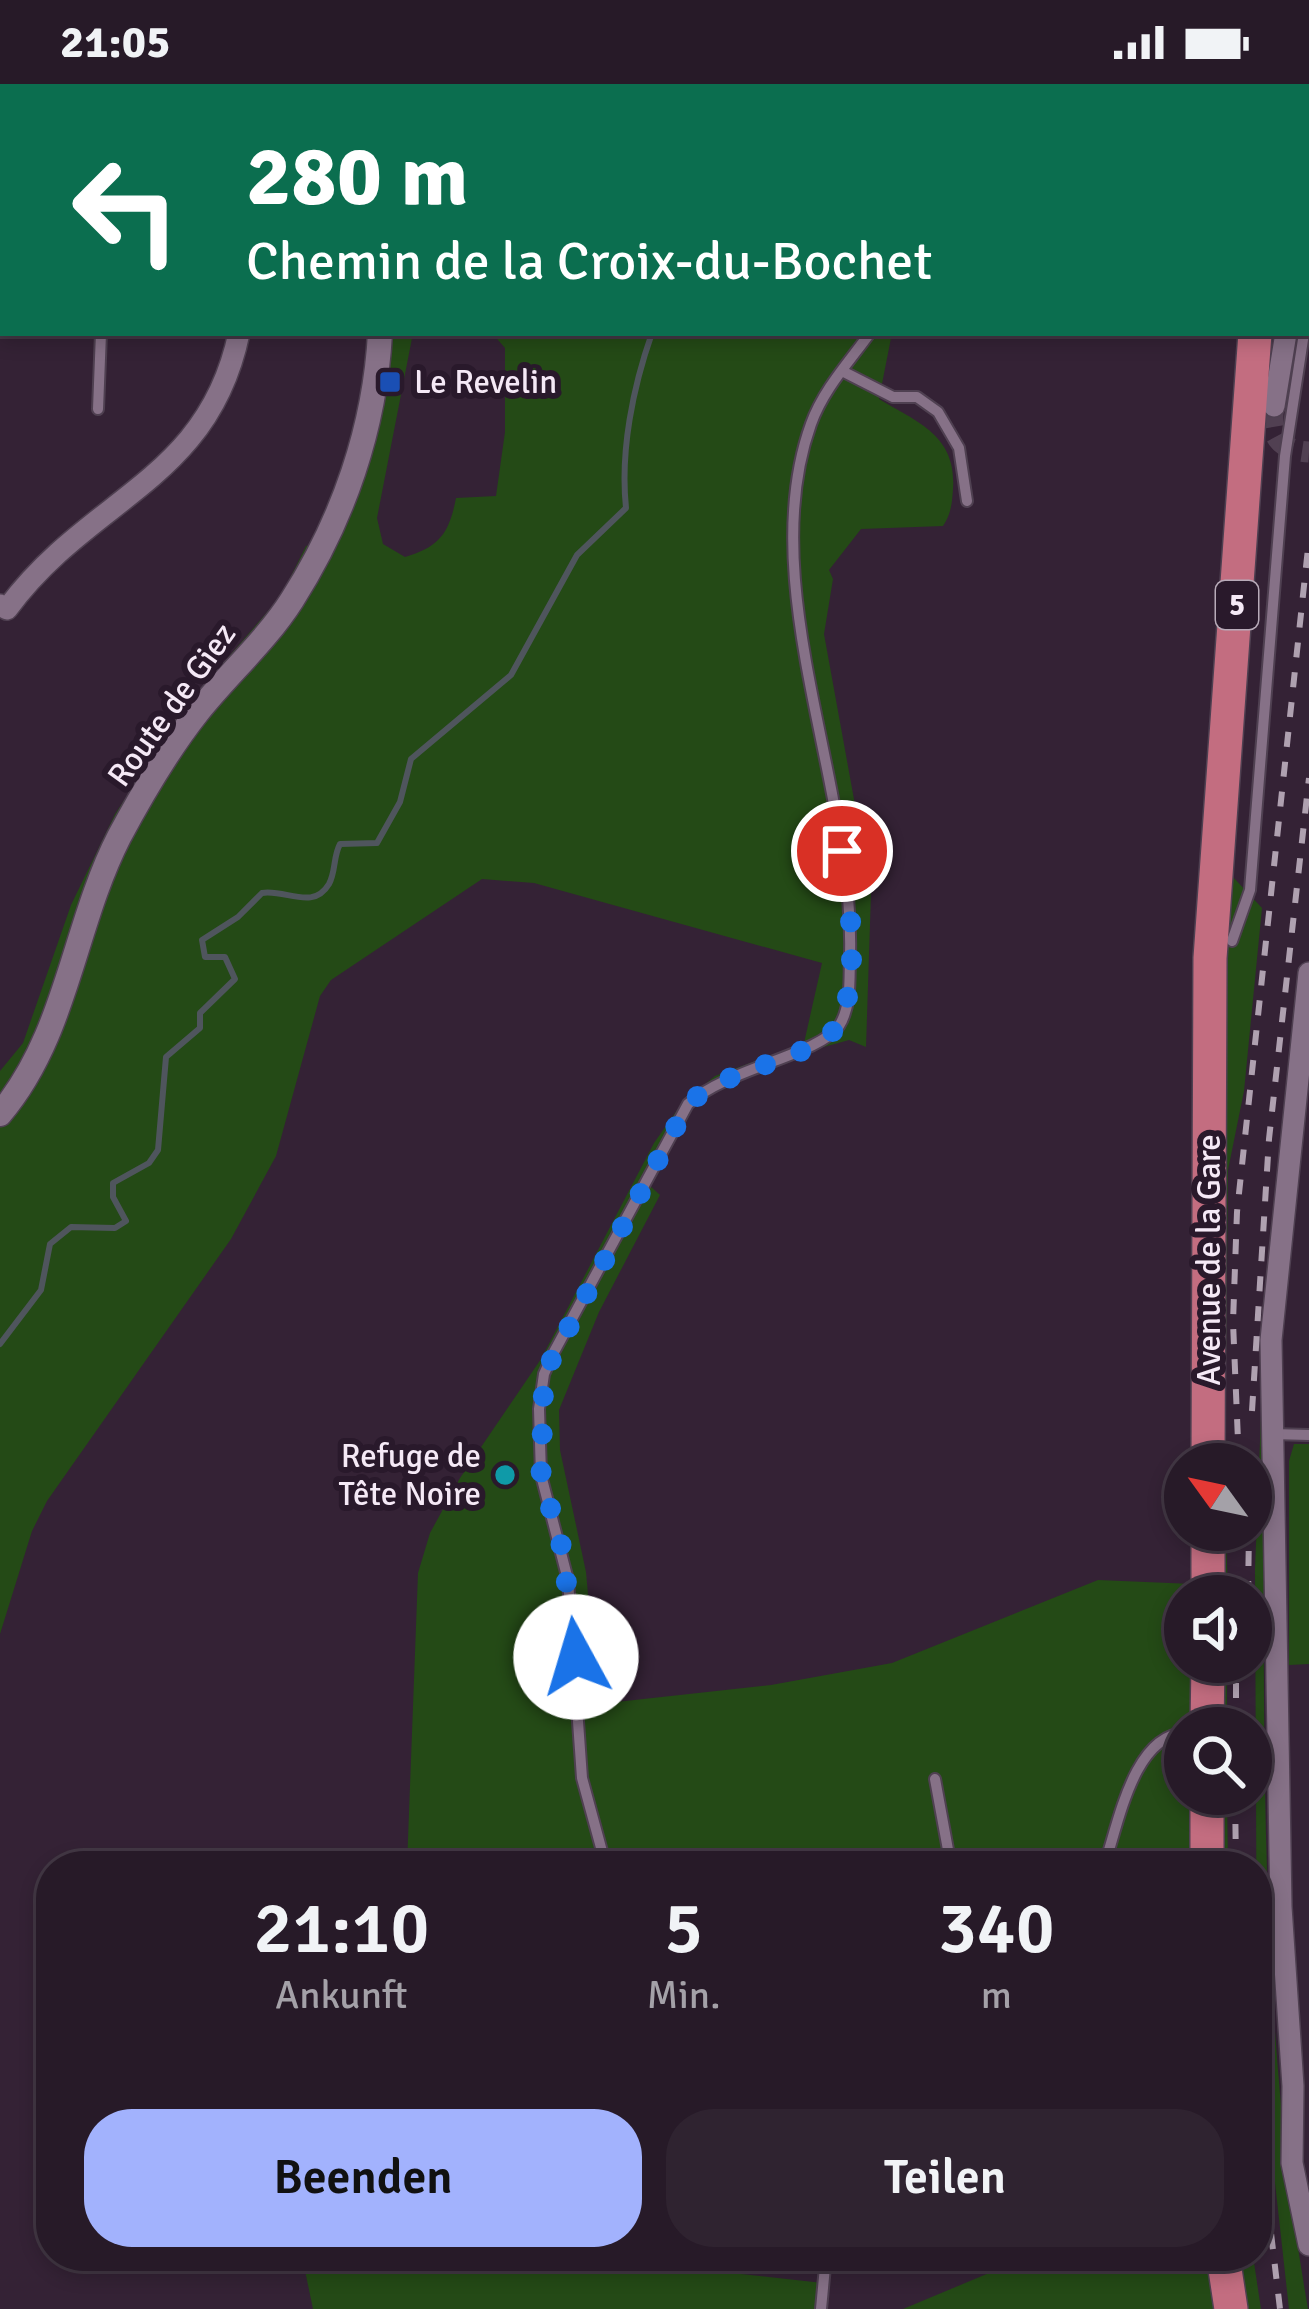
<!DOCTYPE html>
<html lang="de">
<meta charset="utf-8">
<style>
body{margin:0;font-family:Signika,sans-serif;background:#2f2330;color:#f1f3f6;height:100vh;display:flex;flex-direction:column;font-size:45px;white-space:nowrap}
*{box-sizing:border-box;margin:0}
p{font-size:39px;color:#a4a1a8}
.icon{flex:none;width:66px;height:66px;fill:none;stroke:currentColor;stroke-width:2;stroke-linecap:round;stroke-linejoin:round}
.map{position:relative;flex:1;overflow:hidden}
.side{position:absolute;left:36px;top:1767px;width:1236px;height:420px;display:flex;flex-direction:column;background:#271a28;border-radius:48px;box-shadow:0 6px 18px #0003,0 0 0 3px #433845}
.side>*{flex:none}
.hud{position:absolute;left:0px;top:0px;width:1311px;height:252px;box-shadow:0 6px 18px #0003,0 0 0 3px #433845;background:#0b6e4f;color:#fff;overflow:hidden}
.needle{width:78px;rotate:303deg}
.fabs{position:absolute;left:1164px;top:1359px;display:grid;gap:24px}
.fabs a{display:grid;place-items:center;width:108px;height:108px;border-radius:50%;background:#271a28;box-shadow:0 6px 18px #0003,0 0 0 3px #433845;font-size:60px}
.pin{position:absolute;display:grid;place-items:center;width:102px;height:102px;color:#fff;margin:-51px;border:6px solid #fff;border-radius:50%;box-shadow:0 3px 12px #0007}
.me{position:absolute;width:132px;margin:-66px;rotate:354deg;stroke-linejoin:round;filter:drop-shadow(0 0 9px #0008)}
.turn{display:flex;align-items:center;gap:42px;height:252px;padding:0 48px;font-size:54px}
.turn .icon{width:156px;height:156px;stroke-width:2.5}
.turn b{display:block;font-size:84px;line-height:102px}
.eta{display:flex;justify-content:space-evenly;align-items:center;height:204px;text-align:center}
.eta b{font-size:72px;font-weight:600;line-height:84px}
.primary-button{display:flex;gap:24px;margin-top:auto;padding:24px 48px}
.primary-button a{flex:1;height:138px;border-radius:48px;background:#a2b2fd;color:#111;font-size:48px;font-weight:600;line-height:138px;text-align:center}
.primary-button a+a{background:#2f2330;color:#f1f3f6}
.status{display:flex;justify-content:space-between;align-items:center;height:84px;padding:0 60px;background:#271a28;direction:ltr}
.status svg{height:33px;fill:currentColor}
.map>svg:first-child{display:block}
.industrial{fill:#3d2d22}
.green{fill:#244a16}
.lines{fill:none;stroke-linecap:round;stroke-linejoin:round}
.stream{stroke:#4f555d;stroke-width:6}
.minor-tunnel{stroke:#514052;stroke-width:21;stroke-dasharray:21 10;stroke-linecap:butt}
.service-casing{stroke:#4f4051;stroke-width:14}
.minor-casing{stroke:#4f4051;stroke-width:24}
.tertiary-casing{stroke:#4f4051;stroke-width:27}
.primary-casing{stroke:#4f4051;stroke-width:36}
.service{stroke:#867187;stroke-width:10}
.minor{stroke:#867187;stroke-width:21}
.tertiary{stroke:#867187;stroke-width:24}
.primary{stroke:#c36d80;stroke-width:33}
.rail{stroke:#afa1b0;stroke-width:6;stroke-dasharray:15 15;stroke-linecap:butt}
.route{stroke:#1a73e8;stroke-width:21;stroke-dasharray:0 37.8}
.transit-dot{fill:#1a4fb4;stroke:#29192b;stroke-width:4.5}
.culture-dot{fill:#0f9aa8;stroke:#29192b;stroke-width:4.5}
.labels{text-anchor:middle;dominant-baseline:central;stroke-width:12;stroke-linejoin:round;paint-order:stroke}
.shield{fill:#29192b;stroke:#b8abb9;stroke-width:3}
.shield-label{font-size:30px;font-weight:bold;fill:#f5e9f6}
.poi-label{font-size:33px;fill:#f5e9f6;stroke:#29192b;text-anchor:start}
.street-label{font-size:33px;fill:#f5e9f6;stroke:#29192b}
</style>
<div class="status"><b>21:05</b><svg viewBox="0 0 49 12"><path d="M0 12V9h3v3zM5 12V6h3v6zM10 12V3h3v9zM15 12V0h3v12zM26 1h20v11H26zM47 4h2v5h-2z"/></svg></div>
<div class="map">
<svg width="1309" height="2225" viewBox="0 0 1309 2225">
<rect width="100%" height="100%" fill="#342235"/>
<path class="industrial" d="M767 0H1051L1049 3Z"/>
<path class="green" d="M363 0H648L649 3H369Z
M379 249H413L377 434 383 460 405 473C439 463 449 450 456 414L496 412 505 348V264L492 249H892L879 315C917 338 957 351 953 405 952 420 951 430 943 442L861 445 829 486 833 495 824 550 871 809 866 963 849 956C799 971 722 983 689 1027 672 1048 661 1077 648 1100L660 1111 599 1228 559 1326 560 1366 586 1488 598 1620 771 1601 892 1579 1098 1496 1193 1500V1446H1226L1228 1512H1185V1578H1227V1644H1185V1710H1227L1228 1782H407L418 1489 430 1449 460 1394 541 1275 654 1059 682 1019 715 992 804 959 822 879 534 799 482 795 331 896 320 912 276 1072 231 1155 47 1417 32 1447 0 1550V987L23 959 71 821 115 730 188 620 281 512 306 462 334 455Z
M1232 792 1262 824 1244 1007 1228 1086 1225 1380H1193L1191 1243 1208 1244 1196 1164Z
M1264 1255C1266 1578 1252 1905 1308 2225H1289L1257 1936 1255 1485Z
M1294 1360H1309V1580L1289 1581V1377Z
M302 2172H697L696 2185 823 2199 821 2225H313Z
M1058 2172H1253L1261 2225H903L1013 2179Z"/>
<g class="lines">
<path class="stream" d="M0 1260 41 1206 50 1160 71 1143 115 1144 126 1137 113 1113V1099L149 1079 158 1066 166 973 200 944V929L235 895 225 873H205L202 856 238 833 262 809C286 805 313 827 329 800 336 787 333 773 340 760L377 759 400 718 411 675 511 591 577 471 626 424C620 367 633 303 652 249"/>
<path class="minor-tunnel" d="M1274 322C1269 351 1278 366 1309 368"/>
<g class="service-casing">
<path id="service" d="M717 0V3
M767 0 768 3
M842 287 893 313H917L938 328 959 364 967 417
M98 325 101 249
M1232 857 1250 806 1285 372 1304 249
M1272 1350 1309 1351
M935 1695 951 1782
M606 1782 582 1694 568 1496 541 1391 539 1325 544 1290 554 1268 688 1020C728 984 818 971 839 942 852 922 849 893 850 871 855 705 753 500 811 340 823 306 849 278 870 249
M1104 1782C1118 1742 1133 1651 1185 1649
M821 2225 826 2172"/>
</g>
<g class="minor-casing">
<path id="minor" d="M0 25 3 16
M1274 322 1286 249
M0 521 7 525C90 412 208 398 239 249
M1309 889 1271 1256 1281 1823 1293 2002 1292 2079 1309 2161"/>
</g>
<g class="tertiary-casing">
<path id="tertiary" d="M474 3 478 0
M0 1030C67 951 73 843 119 753 142 710 167 667 197 629 227 591 266 557 292 516 343 436 375 344 380 249"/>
</g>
<g class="primary-casing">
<path id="primary" d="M1270 3V0
M1208 1380 1210 874 1255 249
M1208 1512V1446
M1207 1644 1208 1578
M1207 1782V1710
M1223 2172 1231 2225"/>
</g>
<use href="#service" class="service"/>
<use href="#minor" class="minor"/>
<use href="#tertiary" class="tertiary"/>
<use href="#primary" class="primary"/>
<path class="rail" d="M1252 1327 1269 1055 1309 694
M1239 1380 1233 1238 1237 1128 1309 455
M1248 1512 1249 1446
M1236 1644V1578
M1235 1710 1236 1782
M1257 2031 1280 2225"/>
</g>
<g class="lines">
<path class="route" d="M576 1573 562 1464 541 1391 544 1290 688 1020C729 984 778 983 823 956 867 929 849 811 842 767"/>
</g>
<rect class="transit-dot" x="378" y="286" width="24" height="24" rx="6"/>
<circle class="culture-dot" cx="505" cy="1391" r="12"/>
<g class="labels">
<rect class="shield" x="1216" y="497" width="42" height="48" rx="9"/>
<g class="shield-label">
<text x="1237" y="521">5</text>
</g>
<g class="poi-label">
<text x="414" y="298">Le Revelin</text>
<text x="481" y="1372" text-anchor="end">Refuge de<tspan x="481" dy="38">Tête Noire</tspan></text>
</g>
<g class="street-label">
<text transform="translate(172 621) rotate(-54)">Route de Giez</text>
<text transform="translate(1209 1176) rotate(-90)">Avenue de la Gare</text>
</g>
</g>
</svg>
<div class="fabs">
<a><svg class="needle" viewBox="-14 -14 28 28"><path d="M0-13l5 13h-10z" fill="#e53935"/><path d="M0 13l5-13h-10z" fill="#a4a1a8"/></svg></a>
<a><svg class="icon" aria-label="sound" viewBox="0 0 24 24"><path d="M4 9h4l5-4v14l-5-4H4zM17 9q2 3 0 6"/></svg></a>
<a><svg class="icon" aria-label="search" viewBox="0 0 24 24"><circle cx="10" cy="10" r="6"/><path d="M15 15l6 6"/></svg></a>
</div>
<div class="pin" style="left:842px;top:767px;background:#d93025"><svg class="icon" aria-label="arrive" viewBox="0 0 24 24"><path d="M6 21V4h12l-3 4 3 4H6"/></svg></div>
<svg class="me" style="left:576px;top:1573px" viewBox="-20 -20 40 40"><circle r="19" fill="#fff"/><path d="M0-13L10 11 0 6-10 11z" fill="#1a73e8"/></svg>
<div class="hud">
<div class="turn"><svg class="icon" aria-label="left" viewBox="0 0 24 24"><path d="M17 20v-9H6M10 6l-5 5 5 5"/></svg><div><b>280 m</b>Chemin de la Croix-du-Bochet</div></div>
</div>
<section class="side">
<div class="eta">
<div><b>21:10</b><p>Ankunft</p></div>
<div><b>5</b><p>Min.</p></div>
<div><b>340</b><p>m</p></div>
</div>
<div class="primary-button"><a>Beenden</a><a>Teilen</a></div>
</section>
</div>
